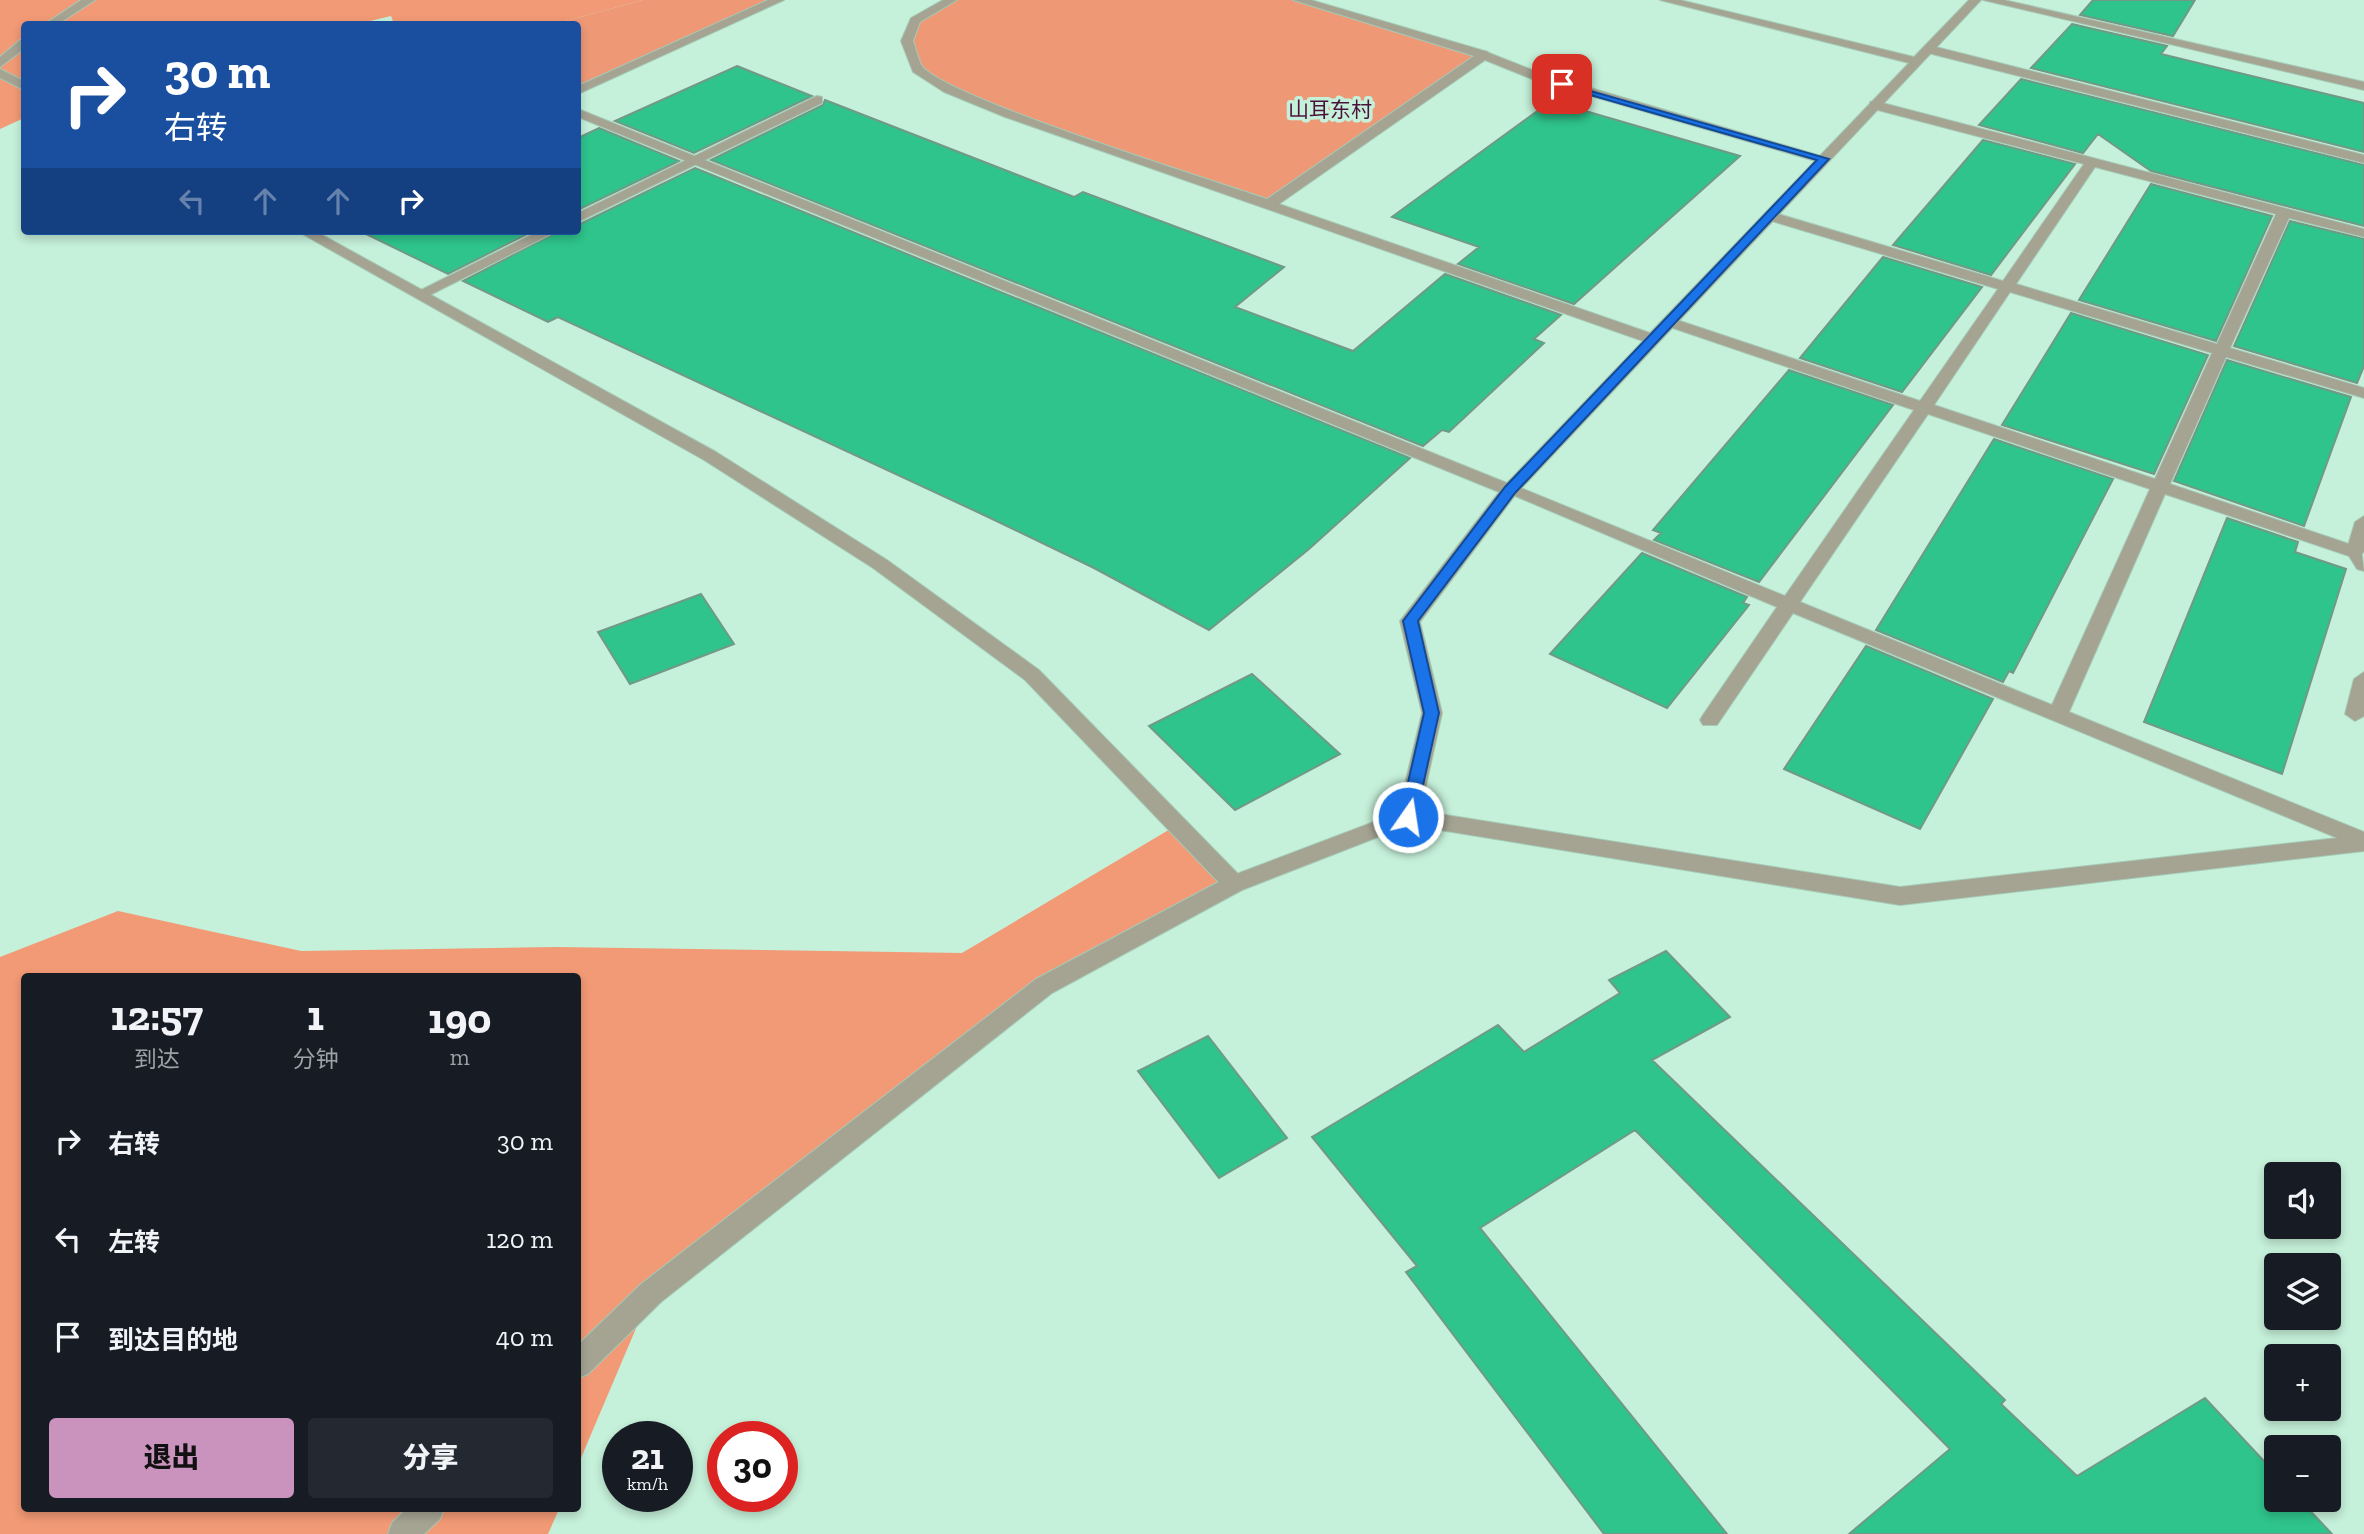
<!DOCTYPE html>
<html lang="zh">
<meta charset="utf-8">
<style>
body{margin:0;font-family:"Zilla Slab","Noto Sans SC",serif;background:#242831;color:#f1f3f6;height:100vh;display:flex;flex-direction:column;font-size:26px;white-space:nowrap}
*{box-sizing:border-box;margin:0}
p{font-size:23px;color:#9ea1a6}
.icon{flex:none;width:38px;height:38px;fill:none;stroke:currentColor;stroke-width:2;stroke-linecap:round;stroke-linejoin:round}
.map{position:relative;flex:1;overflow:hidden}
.sheet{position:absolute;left:21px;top:973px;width:560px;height:539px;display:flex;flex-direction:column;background:#171b24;border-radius:7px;box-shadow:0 4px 10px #0003}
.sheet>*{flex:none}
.guide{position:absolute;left:21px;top:21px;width:560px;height:214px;border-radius:7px;box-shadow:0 4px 10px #0003;background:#1a4fa0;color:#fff;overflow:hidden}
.buttons{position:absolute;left:2264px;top:1162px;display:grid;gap:14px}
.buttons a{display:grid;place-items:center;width:77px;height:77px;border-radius:7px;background:#171b24;box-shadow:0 4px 10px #0003;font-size:35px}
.speed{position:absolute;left:602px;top:1421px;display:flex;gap:14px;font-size:35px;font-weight:700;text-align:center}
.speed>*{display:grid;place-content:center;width:91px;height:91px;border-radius:50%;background:#171b24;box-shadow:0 4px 10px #0003;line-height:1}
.speed small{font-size:18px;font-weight:400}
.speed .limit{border:10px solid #d22;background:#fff;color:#111}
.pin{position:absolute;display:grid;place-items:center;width:60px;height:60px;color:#fff;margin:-30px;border-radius:14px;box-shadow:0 4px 10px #0006}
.me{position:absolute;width:77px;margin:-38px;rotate:13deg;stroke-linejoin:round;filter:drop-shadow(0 0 5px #0008)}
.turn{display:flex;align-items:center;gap:24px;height:147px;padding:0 28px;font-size:32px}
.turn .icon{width:91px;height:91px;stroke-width:2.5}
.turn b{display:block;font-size:49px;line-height:60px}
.lanes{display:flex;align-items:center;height:66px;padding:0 28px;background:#0003;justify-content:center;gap:35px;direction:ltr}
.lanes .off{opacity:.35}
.eta{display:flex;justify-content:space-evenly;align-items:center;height:119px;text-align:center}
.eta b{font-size:42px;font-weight:800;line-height:49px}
.primary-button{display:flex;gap:14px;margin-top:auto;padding:14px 28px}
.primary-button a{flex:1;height:80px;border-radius:7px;background:#c993bd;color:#111;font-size:28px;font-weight:800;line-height:80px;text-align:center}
.primary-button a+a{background:#242831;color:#f1f3f6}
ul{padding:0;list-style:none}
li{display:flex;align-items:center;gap:21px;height:98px;padding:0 28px}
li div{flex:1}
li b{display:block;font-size:26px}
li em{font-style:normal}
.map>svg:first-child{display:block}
.green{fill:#ee9876}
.forest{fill:#f29975}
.building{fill:#2fc48c;stroke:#719985;stroke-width:2}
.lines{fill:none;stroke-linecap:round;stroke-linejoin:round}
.service-casing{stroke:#a5cbb7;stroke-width:2}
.minor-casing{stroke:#a5cbb7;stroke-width:2}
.tertiary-casing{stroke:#a5cbb7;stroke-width:2}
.service{fill:#a5a392;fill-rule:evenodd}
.minor{fill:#a5a392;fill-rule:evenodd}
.tertiary{fill:#a5a392;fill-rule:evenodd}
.route{fill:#1a73e8;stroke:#114b97;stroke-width:2}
.labels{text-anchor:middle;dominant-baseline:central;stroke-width:7;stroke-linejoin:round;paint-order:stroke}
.far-quarter-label{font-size:21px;fill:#4b113a;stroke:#c5f0d9}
</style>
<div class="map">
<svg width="2364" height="1534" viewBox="0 0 2364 1534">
<rect width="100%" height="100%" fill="#c5f0d9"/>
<path class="green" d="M643 0H778L578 90V24H555Z
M951 0H1299L1484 55 1271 203 1010 114 917 69 907 42 915 20Z"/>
<path class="forest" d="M0 0H643L555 24H394L391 16 357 24H24V118L0 129Z
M1177 825 1234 884 1044 986 651 1293 578 1465V976H24V1508L559 1509 548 1534H0V957L118 911 301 951 556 947 962 953Z"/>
<path class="building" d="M2093 0H2195L2173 36 2080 15Z
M2072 24 2167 46 2161 54 2364 103V152L2031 68Z
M737 66 812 96 694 153 615 121Z
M2021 79 2364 165V226L2151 171 2098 134 2083 153 1979 125Z
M825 100 1074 197 1083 192 1284 267 1235 307 1353 351 1445 274 1561 315 1534 339 1544 343 1449 432 1442 430 1423 446 711 160 823 105Z
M1551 101 1740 156 1574 304 1458 264 1479 247 1392 217Z
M599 128 679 161 578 210V138Z
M1983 140 2075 164 1991 275 1893 245Z
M695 168 1410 458 1309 549 1209 630 1094 568 986 516 558 317 548 322 463 281 559 231H578V225Z
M2151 184 2272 216 2216 341 2079 300Z
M2290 221 2364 239V366L2357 383 2234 346Z
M360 231H533L448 274Z
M1883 257 1982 287 1902 392 1800 358Z
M2071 313 2208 355 2154 474 2002 425Z
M2227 360 2351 397 2304 526 2174 481Z
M1789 370 1893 405 1759 582 1654 540 1661 533 1653 530Z
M1994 439 2113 479 2013 673 2009 671 2003 682 1876 630Z
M2227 518 2298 542 2295 552 2346 569 2282 774 2144 722Z
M1642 553 1747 597 1743 603 1749 605 1667 708 1550 654Z
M701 594 734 644 630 684 598 632Z
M1866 646 1993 699 1920 829 1784 769Z
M1252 674 1340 754 1235 810 1149 726Z
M1666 951 1730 1017 1652 1060 2005 1400 2001 1404 2077 1476 2205 1398 2277 1475V1500H2300L2332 1534H1849L1950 1449 1635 1130 1480 1228 1727 1534H1604L1406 1272 1417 1266 1312 1137 1498 1025 1524 1052 1620 993 1609 980Z
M1208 1036 1287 1138 1219 1178 1138 1071Z"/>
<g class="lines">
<g class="service-casing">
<path id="service" d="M1928 45 2364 155V163L1924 52 1922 49Z
M1484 51 1540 73 1831 159 1819 162 1532 79 1480 58 1478 55Z
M817 96 822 97V103L578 222V213Z
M1875 101 2364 229V237L2289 218 2230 348 2364 388V398L2226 357 2170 484 2361 548 2364 571 2357 569 2349 556 2165 494 2069 712 2364 832V849L1793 613 1717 725H1703L1700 720 1703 715 1777 607 1501 490 1504 486H1516L1785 596 1914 410 1664 325V319H1674L1920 401 1998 289 1765 219V213H1775L2003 281 2084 164 1870 108V102ZM2095 167 2276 214 2217 344 2016 284ZM2010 292 2212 353 2155 479 1934 405ZM1928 414 2150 489 2052 705 1800 602Z
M539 231H557L426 297H416L413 294Z
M2364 672V716L2355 721 2345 714 2354 679Z"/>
</g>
<g class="minor-casing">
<path id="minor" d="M81 0H95L58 24H45Z
M768 0H784L578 94V86Z
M943 0H957L920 22 913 41C916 48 918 60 922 66 944 97 1215 181 1267 199L1474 56 1293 0H1311L1488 52V58L1279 204 1650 333 1909 63 1660 0H1680L1914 57 1969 0H1981L1516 494 1420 622 1442 713 1419 817 1416 823H1400L1397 817 1422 713 1400 621 1499 492 578 117V109L1507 483 1643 341 1005 117 944 92 913 72 901 41 911 18Z
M1983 0H2004L2364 82V90Z
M20 40H24V49L0 67V57Z
M0 69 24 81V90L0 78Z
M297 231H315L716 452 887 560 1039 670 1242 878 1245 884 1242 890 1234 893 1226 890 1025 680 873 568 704 460Z
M2364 516V552L2355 558 2349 556 2346 552 2355 522Z"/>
</g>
<g class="tertiary-casing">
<path id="tertiary" d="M1408 809 1900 887 2364 835V851L1900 905 1409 825 1242 890 1052 993 661 1302 588 1374 578 1378V1345L641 1284 1036 979 1226 878Z
M407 1508H444L440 1519 424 1534H388L392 1523Z"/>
</g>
<use href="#service" class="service"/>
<use href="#minor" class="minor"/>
<use href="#tertiary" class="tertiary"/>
</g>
<path class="route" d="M1559 82 1829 159 1515 493 1418 621 1439 713 1416 817 1408 823 1400 817 1424 713 1403 621 1505 487 1817 160 1559 86Z"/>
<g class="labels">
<g class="far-quarter-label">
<text x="1330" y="109">山耳东村</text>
</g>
</g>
</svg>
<div class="buttons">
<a><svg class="icon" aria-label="sound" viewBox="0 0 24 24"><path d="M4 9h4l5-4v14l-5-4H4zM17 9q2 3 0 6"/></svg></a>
<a><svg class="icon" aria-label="layers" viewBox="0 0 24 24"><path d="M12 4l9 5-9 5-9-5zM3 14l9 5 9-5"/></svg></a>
<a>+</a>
<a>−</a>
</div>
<div class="speed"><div>21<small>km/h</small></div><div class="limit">30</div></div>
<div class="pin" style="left:1562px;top:84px;background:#d93025"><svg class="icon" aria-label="arrive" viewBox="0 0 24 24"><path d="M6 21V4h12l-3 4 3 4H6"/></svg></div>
<svg class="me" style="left:1408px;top:817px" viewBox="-20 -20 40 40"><circle r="17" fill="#1a73e8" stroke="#fff" stroke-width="3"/><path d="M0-11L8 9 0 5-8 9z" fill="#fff"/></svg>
<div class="guide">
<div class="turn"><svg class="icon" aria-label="right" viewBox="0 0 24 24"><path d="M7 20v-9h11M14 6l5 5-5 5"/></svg><div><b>30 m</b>右转</div></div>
<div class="lanes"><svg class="icon off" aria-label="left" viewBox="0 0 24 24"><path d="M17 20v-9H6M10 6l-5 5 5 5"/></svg><svg class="icon off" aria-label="ahead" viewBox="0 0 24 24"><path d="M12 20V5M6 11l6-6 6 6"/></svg><svg class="icon off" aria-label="ahead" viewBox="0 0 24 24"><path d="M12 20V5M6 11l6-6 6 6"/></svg><svg class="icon" aria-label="right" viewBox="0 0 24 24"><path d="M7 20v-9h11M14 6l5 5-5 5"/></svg></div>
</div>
<section class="sheet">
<div class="eta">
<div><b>12:57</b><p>到达</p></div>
<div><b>1</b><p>分钟</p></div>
<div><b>190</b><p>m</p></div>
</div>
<ul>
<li><svg class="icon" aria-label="right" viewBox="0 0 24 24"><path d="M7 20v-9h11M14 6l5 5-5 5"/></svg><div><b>右转</b></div><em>30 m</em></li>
<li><svg class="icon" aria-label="left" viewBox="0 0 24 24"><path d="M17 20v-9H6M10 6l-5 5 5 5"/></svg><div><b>左转</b></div><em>120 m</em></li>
<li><svg class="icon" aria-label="arrive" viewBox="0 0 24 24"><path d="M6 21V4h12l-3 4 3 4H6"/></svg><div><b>到达目的地</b></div><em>40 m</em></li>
</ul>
<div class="primary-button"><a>退出</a><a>分享</a></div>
</section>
</div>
